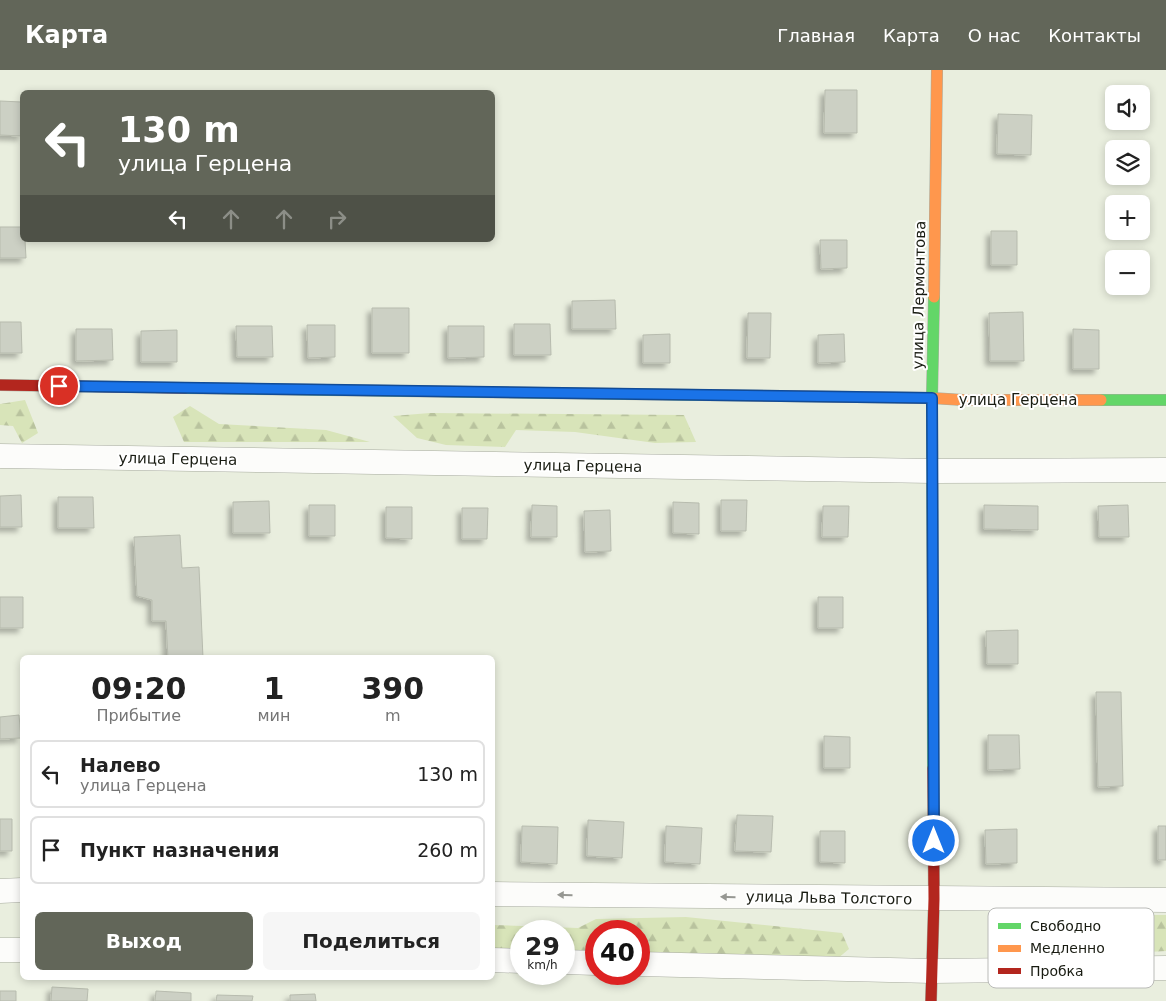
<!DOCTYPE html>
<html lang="ru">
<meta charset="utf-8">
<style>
body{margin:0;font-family:"DejaVu Sans",sans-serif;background:#f6f6f6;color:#222;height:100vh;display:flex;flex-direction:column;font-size:19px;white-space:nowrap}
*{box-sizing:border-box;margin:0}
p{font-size:16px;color:#767676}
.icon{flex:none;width:28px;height:28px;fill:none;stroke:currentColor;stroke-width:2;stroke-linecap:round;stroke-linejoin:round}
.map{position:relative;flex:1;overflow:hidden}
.details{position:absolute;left:20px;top:585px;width:475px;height:325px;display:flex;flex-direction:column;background:#fff;border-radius:8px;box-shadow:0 2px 8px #0003}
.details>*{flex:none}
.top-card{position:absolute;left:20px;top:20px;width:475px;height:152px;border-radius:8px;box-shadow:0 2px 8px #0003;background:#626659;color:#fff;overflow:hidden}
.controls{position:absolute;left:1105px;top:15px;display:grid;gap:10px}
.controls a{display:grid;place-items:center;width:45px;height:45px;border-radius:8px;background:#fff;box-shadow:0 2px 8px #0003;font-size:25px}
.speed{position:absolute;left:510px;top:850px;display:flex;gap:10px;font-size:25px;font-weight:700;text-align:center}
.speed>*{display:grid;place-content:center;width:65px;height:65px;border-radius:50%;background:#fff;box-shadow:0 2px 8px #0003;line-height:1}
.speed small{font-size:12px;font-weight:400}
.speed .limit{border:8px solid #d22;background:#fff;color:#111}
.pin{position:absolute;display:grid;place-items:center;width:42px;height:42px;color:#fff;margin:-21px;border:2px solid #fff;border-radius:50%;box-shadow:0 1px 5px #0007}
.me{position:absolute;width:55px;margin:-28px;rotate:0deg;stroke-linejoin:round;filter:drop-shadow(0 0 4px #0008)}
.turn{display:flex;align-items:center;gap:18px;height:105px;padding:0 15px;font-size:22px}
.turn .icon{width:65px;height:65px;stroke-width:2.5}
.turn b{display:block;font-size:35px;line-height:42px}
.lanes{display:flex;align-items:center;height:48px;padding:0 15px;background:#0003;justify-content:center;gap:25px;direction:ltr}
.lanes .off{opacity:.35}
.eta{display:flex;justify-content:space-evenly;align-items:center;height:85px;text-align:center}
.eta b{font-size:30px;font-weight:700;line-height:35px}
.action{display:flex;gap:10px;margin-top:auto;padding:10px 15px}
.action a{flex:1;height:58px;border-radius:8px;background:#626659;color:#fff;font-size:20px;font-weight:700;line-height:58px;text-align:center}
.action a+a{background:#f6f6f6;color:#222}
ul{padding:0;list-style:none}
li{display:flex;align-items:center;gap:15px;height:68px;margin:0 10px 8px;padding:0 5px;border:2px solid #e0e0e0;border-radius:8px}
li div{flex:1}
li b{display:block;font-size:19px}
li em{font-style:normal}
header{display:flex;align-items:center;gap:30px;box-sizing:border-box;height:70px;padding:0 25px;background:#626659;color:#fff}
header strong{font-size:24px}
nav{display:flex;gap:28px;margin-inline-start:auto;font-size:18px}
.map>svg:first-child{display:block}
.forest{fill:url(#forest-firs)}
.building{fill:#ccd0c4;stroke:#b7bbae;filter:url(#shadow)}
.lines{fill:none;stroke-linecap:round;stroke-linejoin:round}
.street-casing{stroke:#a7ab9f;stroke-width:25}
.fast-casing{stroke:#a7ab9f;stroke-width:12}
.slow-casing{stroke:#a7ab9f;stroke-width:12}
.jam-casing{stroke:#a7ab9f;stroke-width:12}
.street{stroke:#fcfcfa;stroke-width:24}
.fast{stroke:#63d668;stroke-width:11}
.slow{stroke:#ff974d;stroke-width:11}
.jam{stroke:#b3261e;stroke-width:11}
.oneway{fill:#969792}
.route-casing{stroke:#114b97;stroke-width:12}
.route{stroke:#1a73e8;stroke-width:9}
.labels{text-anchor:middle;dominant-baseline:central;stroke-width:4;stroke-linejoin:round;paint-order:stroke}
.street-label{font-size:15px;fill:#191c12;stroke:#fff}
.key{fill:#fff;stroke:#babbb8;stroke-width:1}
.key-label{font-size:14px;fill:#191c12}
</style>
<header>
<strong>Карта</strong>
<nav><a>Главная</a><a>Карта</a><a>О нас</a><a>Контакты</a></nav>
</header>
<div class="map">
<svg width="1166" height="931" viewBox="0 0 1166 931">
<defs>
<pattern id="forest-firs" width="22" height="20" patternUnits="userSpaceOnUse" patternTransform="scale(1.25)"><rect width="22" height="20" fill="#d8e4b9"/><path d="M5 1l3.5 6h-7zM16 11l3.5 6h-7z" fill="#b9c39e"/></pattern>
<filter id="shadow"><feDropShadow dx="-4.5" dy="4.5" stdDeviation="2.5" flood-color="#0004"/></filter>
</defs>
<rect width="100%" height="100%" fill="#e9eede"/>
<path class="forest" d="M25 330 38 363 22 373 13 356 0 355V334Z
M190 336 219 354 326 360 370 372H184L173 347Z
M430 343 684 345 696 372 655 373 575 362 516 360 505 377 446 375 417 368 393 346Z
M1100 845H1166V881L1095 885Z
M686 847 842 863 849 879 837 889 639 884V861H596V883L564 882V861H521V881L493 880V855L578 858 596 849Z"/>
<path class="building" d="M825 20H857V63H824Z
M0 31 22 32V66L0 65Z
M998 44 1032 45 1031 85 997 84Z
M0 157H22V170H25L26 188H0Z
M991 161H1017V195H991Z
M820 170H847V198L821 199Z
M615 230 616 259H572V231Z
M372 238H409V283H372Z
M1023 242 1024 291H990L989 243Z
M748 243H771L770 288H747Z
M0 252H21L22 283H0Z
M514 254H550L551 285H514Z
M307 255H335V287L308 288Z
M236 256H272L273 287H237Z
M448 256H484V287L448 288Z
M76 259H112L113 290 76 291Z
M1073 259 1099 260V299H1073Z
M177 260V292H141V261Z
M670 264V293H643V265Z
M844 264 845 292 818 293V265Z
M21 425 22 457H0V426Z
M58 427H93L94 458H58Z
M721 430H747L746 461H721Z
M269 431 270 463H233V432Z
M673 432 699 433V464L673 463Z
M309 435H335V466H309Z
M532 435 557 436V467H531Z
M984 435 1038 436V460L984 459Z
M1128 435 1129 467H1099L1098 436Z
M823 436H849L848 467H822Z
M386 437H412V469L386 468Z
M462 438H488L487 469H462Z
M610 440 611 481 585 482 584 441Z
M180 465 182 498 199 497 203 588H168L166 551H152V530L137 526 134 467Z
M0 527H23V558H0Z
M818 527H843V558H818Z
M1018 560V594H987L986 561Z
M1096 622H1121L1123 716 1098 717Z
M19 645 21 668 0 669V647Z
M988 665H1019L1020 699 988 700Z
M824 666 850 667V698H824Z
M737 745 773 746 771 782 735 781Z
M0 749H12V781H0Z
M588 750 624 752 622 788 587 786Z
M522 756 558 757 557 794 521 792Z
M666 756 702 758 700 794 665 792Z
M1158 756H1166V790H1158Z
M1017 759V793L986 794 985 760Z
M820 761H845V793L820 792Z
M52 917 88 919 87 931H51Z
M0 921H16V931H0Z
M156 921 191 923V931H155Z
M315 924 316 931H290V925Z
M217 925 253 926 252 931H216Z"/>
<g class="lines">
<g class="street-casing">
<path id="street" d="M0 386 932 401 1166 400
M0 821 22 820
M492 824 1166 830
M0 880H22
M492 890 521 891
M564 892 596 893
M639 894 932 901 1166 898"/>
</g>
<g class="fast-casing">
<path id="fast" d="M185 318 701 325
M1101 330H1166
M933 698 932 328 934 227"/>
</g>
<g class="slow-casing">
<path id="slow" d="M934 227 937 0
M701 325 932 328 963 330H1101"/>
</g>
<g class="jam-casing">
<path id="jam" d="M0 315 185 318
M931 931 934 829 933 698"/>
</g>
<use href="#street" class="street"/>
<use href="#fast" class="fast"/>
<use href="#slow" class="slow"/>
<use href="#jam" class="jam"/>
</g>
<defs><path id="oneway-solid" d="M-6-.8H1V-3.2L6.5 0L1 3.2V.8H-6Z" transform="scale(1.25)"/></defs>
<g class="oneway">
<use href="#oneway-solid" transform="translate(565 825) rotate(-179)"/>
<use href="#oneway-solid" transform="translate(728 827) rotate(-179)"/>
</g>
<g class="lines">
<g class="route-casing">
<path id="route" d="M59 316 932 328 934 771"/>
</g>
<use href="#route" class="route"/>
</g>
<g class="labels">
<g class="street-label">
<text transform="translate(919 225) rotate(-89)">улица Лермонтова</text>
<text x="1018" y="330">улица Герцена</text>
<text transform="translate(178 389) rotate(1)">улица Герцена</text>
<text transform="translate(583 396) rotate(1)">улица Герцена</text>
<text transform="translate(829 828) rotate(1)">улица Льва Толстого</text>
</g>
</g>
<rect x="988" y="838" width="166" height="80" rx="8" class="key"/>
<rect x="998" y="853" width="23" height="6" fill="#63d668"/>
<rect x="998" y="875" width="23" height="7" fill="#ff974d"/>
<rect x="998" y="898" width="23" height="6" fill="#b3261e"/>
<g class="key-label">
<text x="1030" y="861">Свободно</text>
<text x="1030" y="883">Медленно</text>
<text x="1030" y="906">Пробка</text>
</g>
</svg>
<div class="controls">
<a><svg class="icon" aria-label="sound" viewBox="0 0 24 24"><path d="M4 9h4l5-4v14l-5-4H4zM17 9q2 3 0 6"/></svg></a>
<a><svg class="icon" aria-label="layers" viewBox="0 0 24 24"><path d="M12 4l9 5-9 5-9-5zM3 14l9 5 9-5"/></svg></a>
<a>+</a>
<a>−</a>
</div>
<div class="speed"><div>29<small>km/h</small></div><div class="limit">40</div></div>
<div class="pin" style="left:59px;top:316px;background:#d93025"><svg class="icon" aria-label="arrive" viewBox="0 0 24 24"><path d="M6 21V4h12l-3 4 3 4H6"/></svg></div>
<svg class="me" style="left:934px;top:771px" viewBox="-20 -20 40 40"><circle r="17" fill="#1a73e8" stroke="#fff" stroke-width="3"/><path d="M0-11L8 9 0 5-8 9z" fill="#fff"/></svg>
<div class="top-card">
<div class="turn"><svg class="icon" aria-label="left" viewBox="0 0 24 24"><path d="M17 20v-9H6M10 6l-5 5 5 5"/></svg><div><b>130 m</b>улица Герцена</div></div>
<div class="lanes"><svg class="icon" aria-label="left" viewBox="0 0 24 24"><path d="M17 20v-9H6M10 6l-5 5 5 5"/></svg><svg class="icon off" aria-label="ahead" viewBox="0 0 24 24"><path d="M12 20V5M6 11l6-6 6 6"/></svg><svg class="icon off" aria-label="ahead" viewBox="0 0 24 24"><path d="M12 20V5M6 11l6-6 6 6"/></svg><svg class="icon off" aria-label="right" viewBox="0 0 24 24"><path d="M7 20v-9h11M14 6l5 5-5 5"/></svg></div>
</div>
<section class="details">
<div class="eta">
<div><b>09:20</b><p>Прибытие</p></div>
<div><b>1</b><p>мин</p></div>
<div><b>390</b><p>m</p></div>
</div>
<ul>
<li><svg class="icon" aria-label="left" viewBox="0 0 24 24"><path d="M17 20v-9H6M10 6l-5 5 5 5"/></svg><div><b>Налево</b><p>улица Герцена</p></div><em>130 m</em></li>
<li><svg class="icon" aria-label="arrive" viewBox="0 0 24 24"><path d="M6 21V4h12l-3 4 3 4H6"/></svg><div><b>Пункт назначения</b></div><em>260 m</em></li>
</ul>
<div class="action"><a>Выход</a><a>Поделиться</a></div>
</section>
</div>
